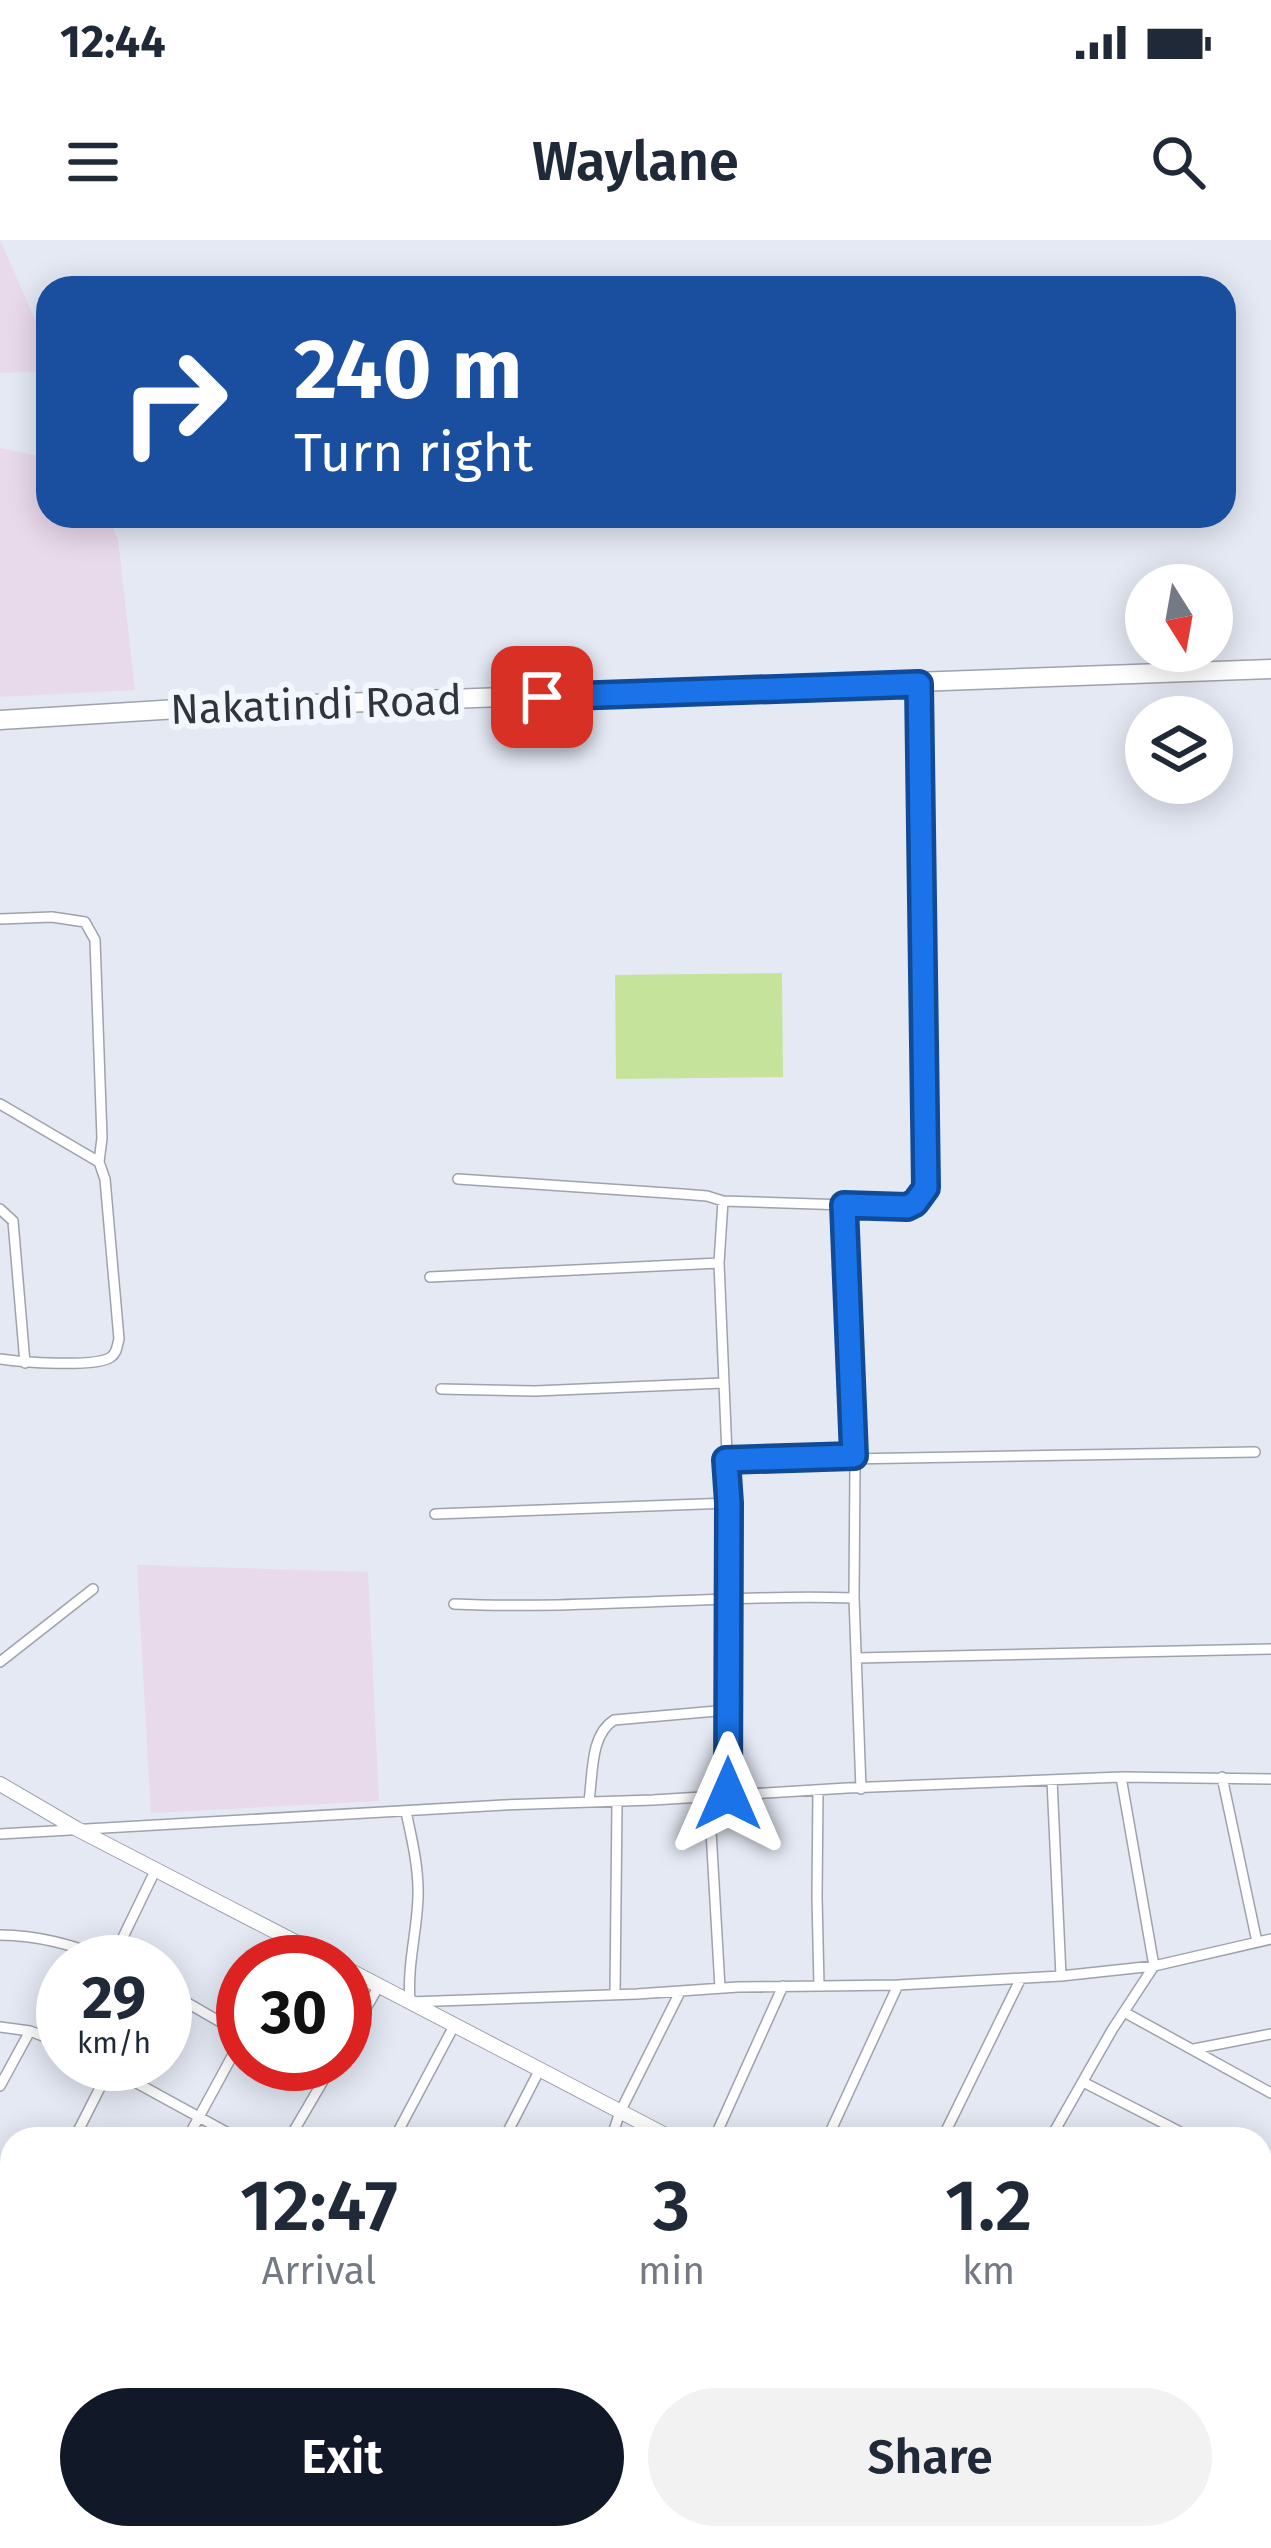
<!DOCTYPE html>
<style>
body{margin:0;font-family:"Fira Sans",sans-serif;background:#f2f2f3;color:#1f2937;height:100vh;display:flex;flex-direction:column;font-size:45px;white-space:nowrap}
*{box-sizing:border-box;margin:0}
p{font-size:39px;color:#747a83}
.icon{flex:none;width:66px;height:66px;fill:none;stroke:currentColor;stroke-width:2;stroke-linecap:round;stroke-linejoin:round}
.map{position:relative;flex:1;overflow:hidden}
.panel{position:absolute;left:0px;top:1887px;width:1272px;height:423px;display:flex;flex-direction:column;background:#fff;border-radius:36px 36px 0 0;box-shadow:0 6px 30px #0003}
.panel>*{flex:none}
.guide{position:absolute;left:36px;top:36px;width:1200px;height:252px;border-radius:36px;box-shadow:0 6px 30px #0003;background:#1a4fa0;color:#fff;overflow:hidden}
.needle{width:78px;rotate:169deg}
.fabs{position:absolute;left:1125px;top:324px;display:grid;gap:24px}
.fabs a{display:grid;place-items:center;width:108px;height:108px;border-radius:50%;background:#fff;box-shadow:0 6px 30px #0003;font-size:60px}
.speed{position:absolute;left:36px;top:1695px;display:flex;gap:24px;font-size:60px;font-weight:700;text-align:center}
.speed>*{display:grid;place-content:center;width:156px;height:156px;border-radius:50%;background:#fff;box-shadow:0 6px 30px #0003;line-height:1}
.speed small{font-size:30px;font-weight:400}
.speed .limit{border:18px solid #d22;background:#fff;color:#111}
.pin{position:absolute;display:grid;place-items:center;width:102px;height:102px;color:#fff;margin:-51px;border-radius:24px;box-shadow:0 6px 18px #0006}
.me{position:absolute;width:132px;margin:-66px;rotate:0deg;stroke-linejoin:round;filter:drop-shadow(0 0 9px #0008)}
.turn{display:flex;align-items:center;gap:42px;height:252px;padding:0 60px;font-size:54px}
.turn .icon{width:156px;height:156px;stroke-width:2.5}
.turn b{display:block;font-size:84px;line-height:102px}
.eta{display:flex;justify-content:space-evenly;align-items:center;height:204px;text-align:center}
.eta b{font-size:72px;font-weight:600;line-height:84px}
.primary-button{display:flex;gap:24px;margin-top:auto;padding:24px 60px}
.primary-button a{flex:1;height:138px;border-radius:72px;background:#111827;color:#fff;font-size:48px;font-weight:600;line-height:138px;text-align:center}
.primary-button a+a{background:#f2f2f3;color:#1f2937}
.status{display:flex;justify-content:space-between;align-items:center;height:84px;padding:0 60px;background:#fff;direction:ltr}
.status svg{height:33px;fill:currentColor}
header{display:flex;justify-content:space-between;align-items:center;height:156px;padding:0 60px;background:#fff;font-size:54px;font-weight:600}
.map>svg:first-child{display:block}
.education{fill:#e8d9eb}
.green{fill:#c6e39b}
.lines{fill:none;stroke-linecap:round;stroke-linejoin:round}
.street-casing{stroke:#9da2ac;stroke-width:12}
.secondary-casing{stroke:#9da2ac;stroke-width:16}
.highway-casing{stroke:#9da2ac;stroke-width:21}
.street{stroke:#fff;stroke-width:9}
.secondary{stroke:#fff;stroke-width:14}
.highway{stroke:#fff;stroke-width:18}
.route-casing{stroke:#114b97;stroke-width:30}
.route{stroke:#1a73e8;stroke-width:21}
.labels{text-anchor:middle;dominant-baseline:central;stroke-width:12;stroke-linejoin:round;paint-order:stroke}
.street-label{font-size:42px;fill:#323439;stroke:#f2f6ff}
</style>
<div class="status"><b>12:44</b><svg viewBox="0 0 49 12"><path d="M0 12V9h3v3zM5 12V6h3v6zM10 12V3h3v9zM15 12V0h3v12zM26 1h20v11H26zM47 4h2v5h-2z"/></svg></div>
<header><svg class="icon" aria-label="menu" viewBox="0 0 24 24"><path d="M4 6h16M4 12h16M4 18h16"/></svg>Waylane<svg class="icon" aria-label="search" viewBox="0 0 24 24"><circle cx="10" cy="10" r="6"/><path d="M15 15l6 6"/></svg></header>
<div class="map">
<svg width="1271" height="2308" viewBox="0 0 1271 2308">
<rect width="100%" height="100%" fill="#e4e9f4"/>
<path class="education" d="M0 0 38 86 46 131 0 133Z
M0 208 48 218V276H109L118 300 135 450 0 457Z
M137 1325 368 1332 379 1561 151 1573Z"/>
<path class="green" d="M782 733 783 837 616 839 615 735Z"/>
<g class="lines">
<g class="street-casing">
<path id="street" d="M0 679 52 677 85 682 95 700 102 898 99 922
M0 864 99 922 105 939 119 1099C117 1106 117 1113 111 1117 96 1128 19 1122 0 1119
M458 939 682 954 707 956 723 961 907 967 915 963 926 948 919 444
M723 961 719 1023 729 1263V1554
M844 965 855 1225 854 1358 861 1549
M0 969 13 981 25 1123
M430 1037 719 1023
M441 1149 535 1151 723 1143
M726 1221 1255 1212
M435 1274 729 1263
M454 1364C587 1370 721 1354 854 1358
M856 1418 1271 1409
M0 1422 93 1349
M1222 1537 1257 1702
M1052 1540 1061 1736
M818 1551 817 1657 819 1746
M709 1556 720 1748
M589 1561C593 1534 590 1495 614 1480L728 1470
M406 1572C412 1599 419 1629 418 1657 417 1693 407 1724 410 1762L637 1754 738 1747 898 1745 1061 1736 1154 1726 1271 1699
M0 1594 504 1565 653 1560 847 1548 1121 1537 1271 1539
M0 1695C41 1695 78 1706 115 1722
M111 1722 155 1631
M283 1722 294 1701
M165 1750 243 1795
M615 1754 617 1562
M1124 1772 1271 1853
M0 1787 30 1791 63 1804
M345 1804 379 1746
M1194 1809 1271 1794
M102 1824 239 1899
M1083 1842 1167 1885 1160 1899
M0 1846 30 1791
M1167 1885 1193 1899
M74 1899 110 1828
M187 1899 243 1796
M289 1899 333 1824
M394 1899 455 1784
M504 1899 540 1829
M611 1899 620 1872 680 1752
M714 1899 783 1746
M827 1899 898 1745
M942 1899 1021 1738
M1050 1899 1112 1790 1154 1726 1121 1537
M1260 1933 1271 1939
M0 2034 12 2012
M1260 2085 1271 2090
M0 2164 12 2171
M1260 2280 1271 2260
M0 2296 23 2308
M773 2298 790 2308
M76 2308 82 2298
M182 2308 187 2298
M285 2308 291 2298
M396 2308 401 2298
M514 2308 520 2298
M650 2308 655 2298
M824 2308 829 2298
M950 2308 955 2298
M1098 2308 1103 2298
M1246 2308 1251 2298"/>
</g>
<g class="secondary-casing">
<path id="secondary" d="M0 1544 77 1589 334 1722
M345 1728 673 1899
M1260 2199 1271 2205"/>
</g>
<g class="highway-casing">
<path id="highway" d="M0 480 178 469 1271 429"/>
</g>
<use href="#street" class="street"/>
<use href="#secondary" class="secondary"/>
<use href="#highway" class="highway"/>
</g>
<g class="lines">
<g class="route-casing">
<path id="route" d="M542 457 919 444 926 948 915 963 907 967 844 965 854 1216 726 1220 729 1263 728 1554"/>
</g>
<use href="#route" class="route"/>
</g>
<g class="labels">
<g class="street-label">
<text transform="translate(316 465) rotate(-2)">Nakatindi Road</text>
</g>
</g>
</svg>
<div class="fabs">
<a><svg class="needle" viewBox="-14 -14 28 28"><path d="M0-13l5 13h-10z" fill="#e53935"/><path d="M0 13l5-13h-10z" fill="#747a83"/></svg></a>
<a><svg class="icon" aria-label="layers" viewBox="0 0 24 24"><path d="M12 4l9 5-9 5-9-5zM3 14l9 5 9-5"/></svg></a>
</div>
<div class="speed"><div>29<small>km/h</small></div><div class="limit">30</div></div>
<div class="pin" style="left:542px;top:457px;background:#d93025"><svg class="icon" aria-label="arrive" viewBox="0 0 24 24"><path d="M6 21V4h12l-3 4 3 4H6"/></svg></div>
<svg class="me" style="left:728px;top:1554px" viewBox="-20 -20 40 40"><path d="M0-17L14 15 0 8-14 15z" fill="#1a73e8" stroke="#fff" stroke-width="4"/></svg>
<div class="guide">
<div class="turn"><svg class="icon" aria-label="right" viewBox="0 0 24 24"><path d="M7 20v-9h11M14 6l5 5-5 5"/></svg><div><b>240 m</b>Turn right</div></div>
</div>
<section class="panel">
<div class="eta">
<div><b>12:47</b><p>Arrival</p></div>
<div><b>3</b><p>min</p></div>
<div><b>1.2</b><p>km</p></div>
</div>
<div class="primary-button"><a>Exit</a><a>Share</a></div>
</section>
</div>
